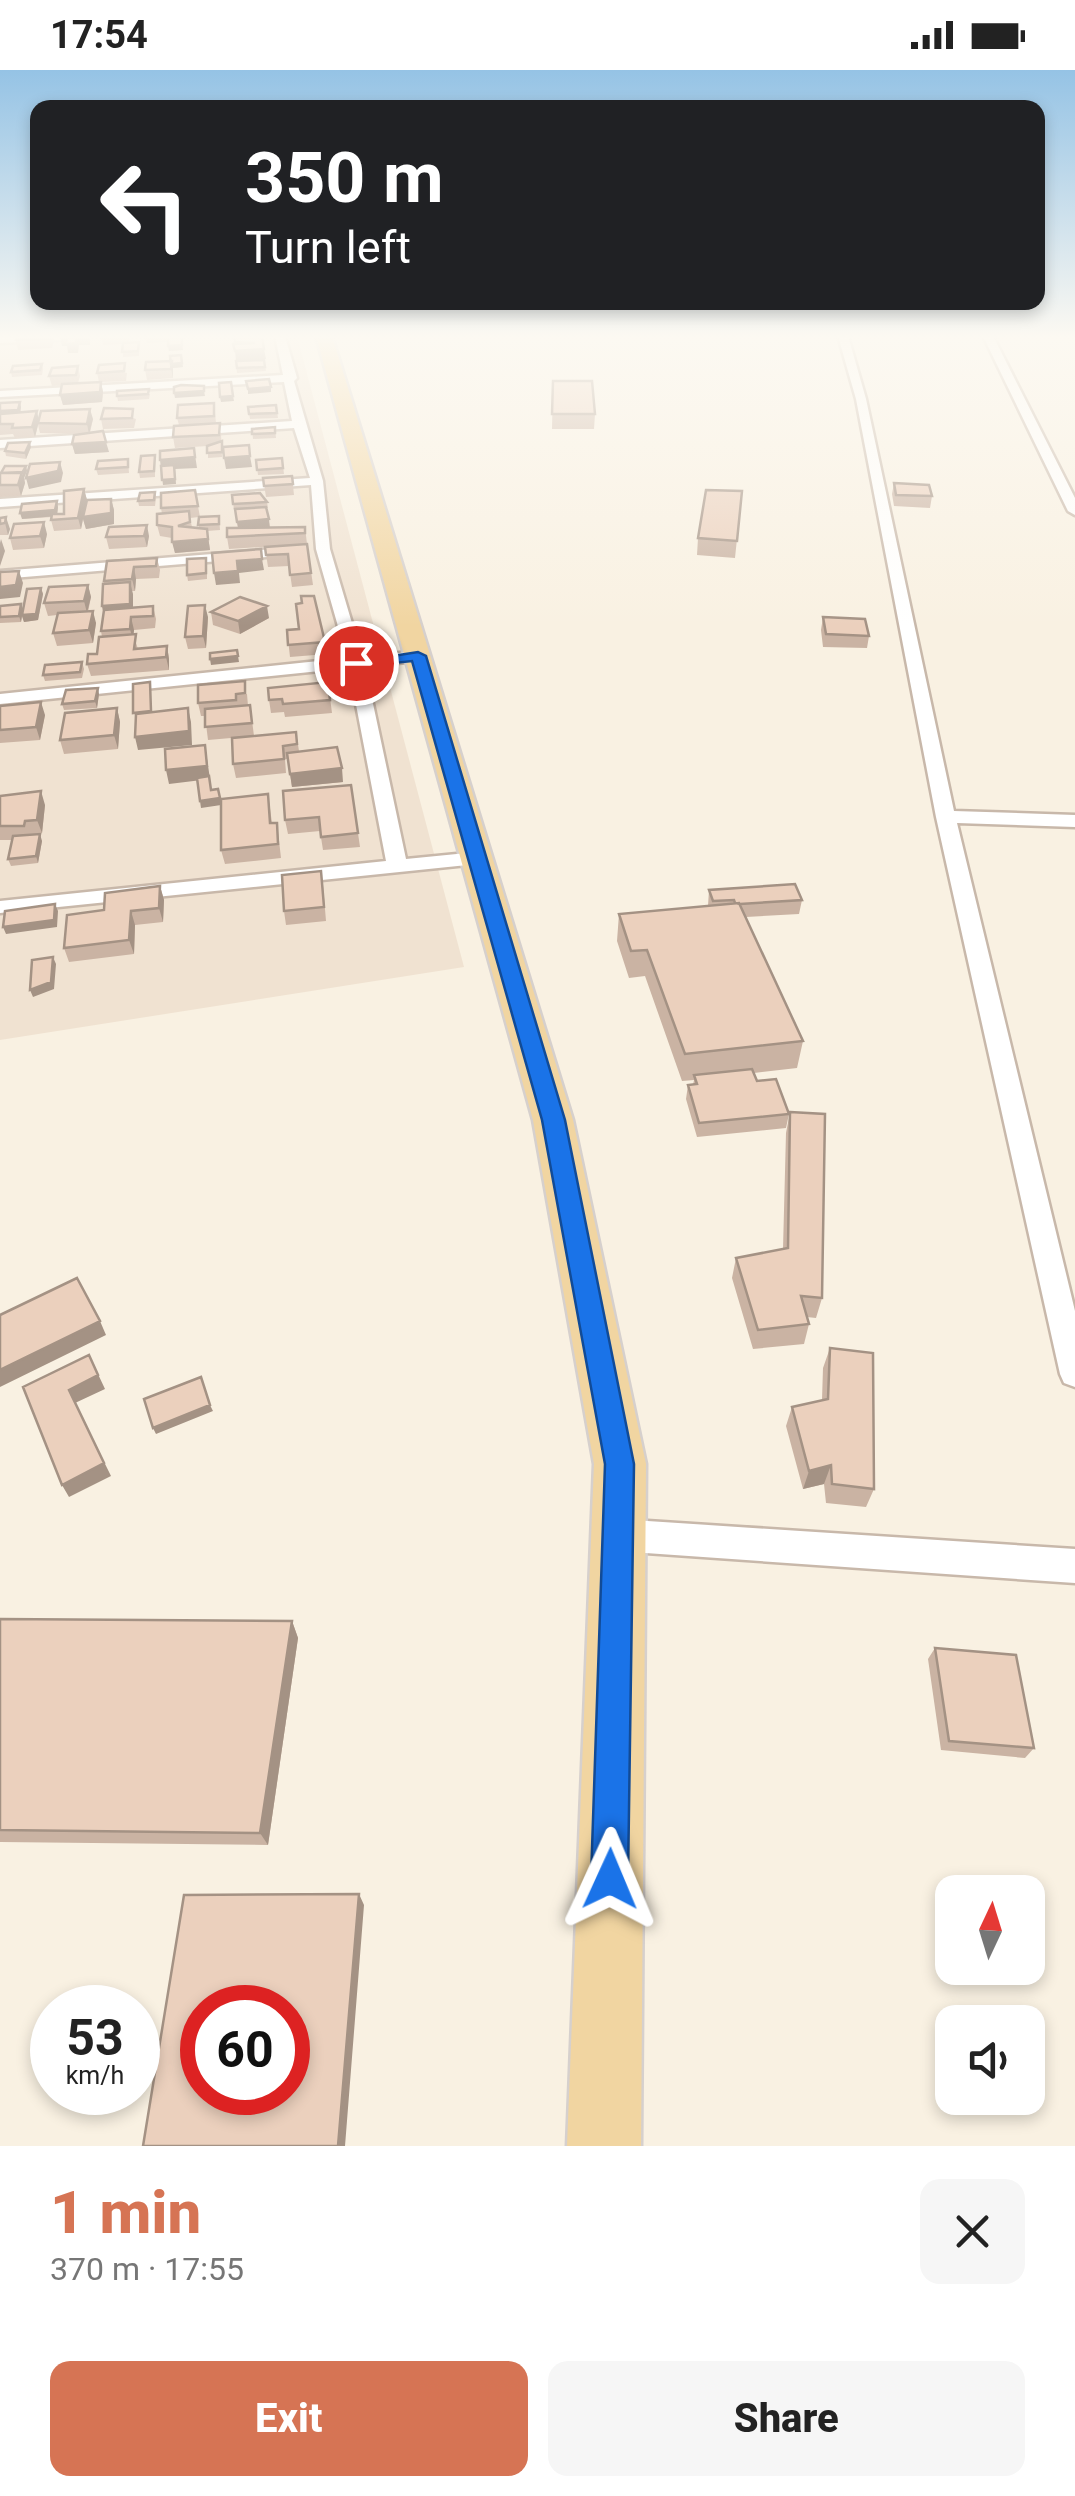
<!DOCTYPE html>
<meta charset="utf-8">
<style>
body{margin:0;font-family:Roboto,sans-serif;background:#f6f6f6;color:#222;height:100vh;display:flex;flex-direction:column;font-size:38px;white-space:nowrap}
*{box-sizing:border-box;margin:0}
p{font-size:32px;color:#767676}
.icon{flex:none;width:55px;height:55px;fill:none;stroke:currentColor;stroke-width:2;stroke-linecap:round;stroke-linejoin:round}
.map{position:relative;height:2076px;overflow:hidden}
.drawer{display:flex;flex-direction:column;background:#fff;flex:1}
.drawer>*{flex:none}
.guide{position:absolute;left:30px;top:30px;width:1015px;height:210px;border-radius:20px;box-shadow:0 5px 15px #0003;background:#202124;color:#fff;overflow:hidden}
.needle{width:65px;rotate:4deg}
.controls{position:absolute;left:935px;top:1805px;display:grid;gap:20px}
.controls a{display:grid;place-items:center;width:110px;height:110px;border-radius:20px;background:#fff;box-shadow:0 5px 15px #0003;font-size:50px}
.speed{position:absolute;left:30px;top:1915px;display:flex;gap:20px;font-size:50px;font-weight:700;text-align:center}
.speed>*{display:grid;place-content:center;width:130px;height:130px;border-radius:50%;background:#fff;box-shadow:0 5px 15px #0003;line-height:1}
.speed small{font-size:25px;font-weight:400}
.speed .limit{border:15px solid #d22;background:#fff;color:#111}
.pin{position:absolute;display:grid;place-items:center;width:85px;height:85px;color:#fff;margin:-42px;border:5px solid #fff;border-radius:50%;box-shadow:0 2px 10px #0007}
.me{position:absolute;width:110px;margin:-55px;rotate:1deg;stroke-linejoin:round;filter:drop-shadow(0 0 8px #0008)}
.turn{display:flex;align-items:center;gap:35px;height:210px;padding:0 50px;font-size:45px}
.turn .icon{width:130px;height:130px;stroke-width:2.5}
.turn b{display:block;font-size:70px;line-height:85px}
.round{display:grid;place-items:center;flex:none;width:105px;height:105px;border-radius:20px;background:#f6f6f6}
.overview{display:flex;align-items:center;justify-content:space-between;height:170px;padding:0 50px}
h1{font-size:60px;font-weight:800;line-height:75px;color:#d67454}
.action{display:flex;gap:20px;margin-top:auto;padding:20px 50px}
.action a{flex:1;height:115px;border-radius:20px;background:#d67454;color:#fff;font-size:40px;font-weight:800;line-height:115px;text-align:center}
.action a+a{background:#f6f6f6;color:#222}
.status{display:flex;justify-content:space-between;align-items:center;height:70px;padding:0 50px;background:#fff;direction:ltr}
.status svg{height:28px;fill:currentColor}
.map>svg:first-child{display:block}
.residential{fill:#f0e2d1}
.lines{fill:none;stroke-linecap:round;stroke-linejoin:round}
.minor-casing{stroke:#c8b8aa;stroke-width:5}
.primary-casing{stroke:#d6d0cd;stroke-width:5}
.minor{fill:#fff;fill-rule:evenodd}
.primary{fill:#f1d5a1;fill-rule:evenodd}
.wall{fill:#cab3a3;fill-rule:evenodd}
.shaded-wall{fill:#a49284}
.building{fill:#ebd0bd;stroke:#a49284;stroke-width:2.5;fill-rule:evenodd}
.route{fill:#1a73e8;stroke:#114b97;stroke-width:2.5}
</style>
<div class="status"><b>17:54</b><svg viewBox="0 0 49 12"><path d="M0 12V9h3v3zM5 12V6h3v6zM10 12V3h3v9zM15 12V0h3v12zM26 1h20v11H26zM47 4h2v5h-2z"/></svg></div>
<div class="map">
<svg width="1075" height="2076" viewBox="0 0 1075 2076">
<rect width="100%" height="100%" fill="#f9f1e2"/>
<path class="residential" d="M0 266H297L464 897 0 970Z"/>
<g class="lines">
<g class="minor-casing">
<path id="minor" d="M80 266 75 269 0 273V267Z
M275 266H285L297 308 294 311 323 411 330 479 362 587 418 581 426 586 418 591 365 596 406 789 477 782 487 788 477 794 0 843V831L386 791 349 598 0 634V624L347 588 316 479 311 415 0 437V429L310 408 294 358 0 378V370L292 351 284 312 0 327V321L283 305Z
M838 266H848L866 329 954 741 1075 745V757L957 753 1075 1241V1317L1064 1313 1060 1304 936 747 856 329Z
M983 266H993L1075 428V445L1068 441Z
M299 477 304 478V484L0 509V501Z
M617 1449 1075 1479V1513L617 1481 605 1476 600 1465 605 1454Z"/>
</g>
<g class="primary-casing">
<path id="primary" d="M316 266H332L573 1050 646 1394 641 2076H567L594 1394 533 1050Z"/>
</g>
<use href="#minor" class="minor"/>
<use href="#primary" class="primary"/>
</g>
<path class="wall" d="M18 266H53L54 271 52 278 18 280 16 270Z
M101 266H130L129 272H139V286L123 287V274L103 275Z
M182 267 183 280 169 281 168 272 147 273 146 268Z
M181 285 183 297 173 298V308L147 310 145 300Z
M264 290 266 301 237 303 236 291Z
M42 294 43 299 42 305 12 307 11 302Z
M99 295 127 303 126 311 101 312 103 322 102 332 63 335 60 325 62 315 52 316 49 306 78 296 80 306 78 313 99 312 97 303Z
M553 311 595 344 594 359H552Z
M150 324 149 329 118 331 117 326Z
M0 333 21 337 20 342 39 348 93 349 90 363 109 382 75 384 72 374 81 364 40 363 38 355 35 367 15 368 13 364 0 365Z
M214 333 216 353 221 364 222 387 208 388V376L175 378 173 367 179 355 177 348Z
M276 335 278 348 250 349 248 337Z
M104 338 136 349 134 358 103 359 101 349Z
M275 357 276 368 253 369 252 359Z
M31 377 26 389 6 386 5 381Z
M155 385V407L140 408 139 402Z
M282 388 284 404 258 405 256 390Z
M128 389 129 403 98 405 96 399Z
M26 396 27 401 24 408 25 413 21 426 0 427V403Z
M292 406 294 425 266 427 263 408Z
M894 413 932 426 930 438 894 436 892 424Z
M84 419 87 430 111 429 114 440V454L86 459 83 449 81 459 54 461 51 450 52 447 22 449 58 437 57 444H64Z
M195 420 200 447 219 446 220 460 207 461 210 480 175 483 172 468 160 466 157 455 162 444 161 438ZM199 447V458L192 457 190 448Z
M742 421 735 488 697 485 698 468Z
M155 422 156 428 155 436H139L138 431Z
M232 425 267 432 268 438H266L270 457H305L307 474 229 479 227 467 238 458 235 440H234Z
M0 448 10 459 8 465H0Z
M109 457 149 466 147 477 109 479 106 467Z
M47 464 44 478 13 480 10 468Z
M307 474 313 515 292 517 289 496 268 497 265 477Z
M157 488 160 500 159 508 136 509 135 521H132L133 538 153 536 156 549 155 558 134 560 133 564 138 579 167 576 169 589V600L91 606 87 594 97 584 102 567 101 561 104 545 102 536 104 511Z
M207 494V509L188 511 187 505Z
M88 515 91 527 88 542 96 553 93 573 57 576 53 563 57 545 48 546 44 533Z
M41 518 43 524 38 550 24 552 22 546 21 552 0 553V536L21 534 23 540Z
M211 542 269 548 240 564 213 555Z
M208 547 206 578 188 579 185 567Z
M823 547 869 566 867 578 823 577 821 560Z
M287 560 325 572 327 584 290 587Z
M82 592 84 599 82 608 45 611 43 605Z
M328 612 332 643 285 647 284 642 271 643 269 630Z
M198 615 247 624 248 636 250 635 254 666 208 670 205 646H201L198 633Z
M99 624 97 638 64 640 62 634Z
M0 636 45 645 40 670 0 673Z
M117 638 120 652 118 679 64 684 60 670Z
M296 662 299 681 343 712 292 717 288 689H285L286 703 236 708 233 694Z
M351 715 360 777 323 780 320 761 288 764 285 750Z
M268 724 272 753H277L281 788 225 794 221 780Z
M0 726 45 735 42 763 30 765 42 771 38 793 11 796 8 789 12 770H0Z
M323 815 326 851 286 855 284 841Z
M160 816 164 830 163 852 135 855 134 884 69 892 64 878 104 840Z
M709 820 802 830 799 844 746 847 803 971 797 998 754 1003 757 1011 789 1044 786 1058 697 1067 686 1029 688 1015H693L694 1010 682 1011 645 906 629 908 617 871 619 844 708 836Z
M790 1042 822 1228 816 1248 807 1247 809 1254 804 1274 753 1279 732 1208 736 1188 783 1179 786 1063Z
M830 1278 874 1419 866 1437 826 1433 824 1414 803 1419 786 1356 792 1337 822 1330 823 1298Z
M0 1549 292 1551 298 1568 268 1775 0 1772Z
M935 1578 1034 1678 1025 1688 941 1680 928 1589Z"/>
<path class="shaded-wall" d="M90 266V275H79L78 283H68L67 276H62L60 267Z
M182 275 183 280 169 281 168 276Z
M264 279 266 289 236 291 235 281Z
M172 293H182L183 297 173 298V308L171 299Z
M101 312 103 322 102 332 63 335 60 325Z
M271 317V322L248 324V319Z
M204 321 205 326 175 328 174 323Z
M233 326 234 331 221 332 220 327Z
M20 332 21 337 20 345 0 346V341Z
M90 339 93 349 89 364 87 354Z
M37 341 39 351 35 367 32 357Z
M30 372 31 377 26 389 25 383Z
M106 372 109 382 75 384 72 374Z
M194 378 197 398 175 399 176 414 163 415 160 390Z
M250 386 252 397 226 399 224 388Z
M60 392 63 403 61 412 29 419 26 408Z
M26 396 27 401 24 408 25 413 21 426 18 415Z
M84 419 87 430 111 429 114 440V454L86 459 83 449 81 459 78 448Z
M57 431 58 437 57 446 22 449 20 443Z
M6 447 10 459 8 465 5 453Z
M269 449 270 461 239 463 237 452Z
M44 452 47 464 44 478 40 466Z
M147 455 149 466 147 477 144 466Z
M207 459 210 480 175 483 172 472Z
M1 469 5 481 0 496V473Z
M262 489 264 500 239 503 240 513 216 515 214 503 237 491Z
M134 497 136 509 135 521 132 509Z
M19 501 23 513 20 527 0 529V517Z
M130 512 133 524V546L105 549 102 536Z
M88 515 91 527 87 543 84 531Z
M41 518 43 524 38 550 24 552 22 546 21 552 19 546 21 534 23 540Z
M205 535 208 547 206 578 203 566Z
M267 536 269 548 240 564 238 551Z
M93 541 96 553 93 573 89 560Z
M131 547 134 560 133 571 130 559Z
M167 576 169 589V600L166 587Z
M238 586 239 592 211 595 210 589Z
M98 618 99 624 97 638 95 631Z
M41 632 45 645 40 670 36 657Z
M117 638 120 652 118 679 114 665Z
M188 638 191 652 192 675 138 680 135 667Z
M205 675 210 709 169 714 166 700Z
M342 698 343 712 292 717 290 704Z
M41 721 45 735 42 763 37 750Z
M220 728 221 735 201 738 200 731Z
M40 764 42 771 38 793 36 786Z
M160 816 164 830 163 852 159 838Z
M55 834 58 841 57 857 6 864 3 857Z
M131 841 135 855 134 884 129 870Z
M53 887 56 894 54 919 33 927 30 920Z
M100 1251 106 1265 0 1317V1300Z
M89 1285 105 1319 75 1333 111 1406 69 1427 62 1415 69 1320Z
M210 1335 213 1341 156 1364 153 1358Z
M831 1395 824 1414 803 1419 809 1401Z
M292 1551 298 1568 268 1775 260 1763Z
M359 1824 364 1835 345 2076H338Z"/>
<path class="building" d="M18 266H51L50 269 16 270Z
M60 266H83H77L76 273 66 274 67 267H60Z
M146 266H170L146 268Z
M234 266H262L264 279 235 281 233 274 255 273 235 272Z
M168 267H182V275L168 276Z
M139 272 138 281 122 282 123 273Z
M181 285 182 293 171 294 170 286Z
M264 290 265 297 237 298 236 291Z
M172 291 171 299 145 300 146 292Z
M125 293 124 301 97 303 99 295Z
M42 294 40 300 11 302 13 296Z
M78 296 76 305 49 306 52 298Z
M269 309 271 317 248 319 246 311Z
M553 311H592L595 344H552Z
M101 312 100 322 60 325 62 314Z
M231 312 233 326 220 327 219 313Z
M181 315 204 316V321L174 323V317Z
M149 319 148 324 117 326V321Z
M20 332 18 340 0 341V333Z
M214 333V346L177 348 178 335Z
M276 335 277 343 249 344 248 337Z
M104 338 133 339 132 348 101 349Z
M90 339 87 354 38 353 41 341Z
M37 341 32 357 12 358 13 354H0V344Z
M220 353 219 365 173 367 174 356Z
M275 357V363L252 364V359Z
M103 361 106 372 72 374 74 365Z
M222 371V382L207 383V376Z
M30 372 25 383 5 381 8 373Z
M249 375 250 386 224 388 223 377Z
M194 378 195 387 160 390V381Z
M155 385 154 401 139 402 141 386Z
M282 388 283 398 257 400 256 390Z
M128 389V397L96 399 98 391Z
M60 392 58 401 26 408 30 394Z
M174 395 175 409 162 410 161 396Z
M5 396H26L22 403H1Z
M22 402 18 415H0V403Z
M292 406 293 414 264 416 263 408Z
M894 413 929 415 932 426 896 425Z
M84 419 78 448 51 450 52 444H64V421Z
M195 420 198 436 161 438V423Z
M706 420 742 421 737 471 698 468Z
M155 422 154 430 138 431 140 423Z
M260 423 267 432 233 434 232 425Z
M111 429V443L83 447 87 430Z
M57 431 55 440 20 443 22 434Z
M266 437 269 449 237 452 235 439Z
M189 441 190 452 178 456 207 459 208 469 172 472V457L157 455V444Z
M219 446V454L198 455 199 447Z
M6 447 5 453 0 454V448Z
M44 452 40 466 10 468 14 454Z
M147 455 144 466 106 467 109 457Z
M305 457V463L227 467V458Z
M307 474 311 503 290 505 288 484 266 485 265 477Z
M261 479 262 489 237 491 238 501 214 503 212 483Z
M157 488 156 496 134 497 132 509 104 511 107 491Z
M206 488V503L187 505V489Z
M19 501 16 515 0 517V502Z
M130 512V534L102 536 103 514Z
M88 515 84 531 44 533 49 517Z
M41 518 36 544 22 545 27 519Z
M301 526H314L325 572 288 575 287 560 299 559 296 534 302 533Z
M240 527 267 536 238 551 211 542Z
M21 534 19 546 0 547V536Z
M205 535 203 566 185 567 188 536Z
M153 536V546L131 547 130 559 101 561 104 540Z
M93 541 89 560 53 563 58 543Z
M823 547 865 549 869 566 826 564Z
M136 564 134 579 167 576 166 587 87 594 88 584H97L99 567Z
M237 580 238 586 210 589V583Z
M82 592 80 602 43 605 45 595Z
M245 611V623L236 624V630L198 633V615Z
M150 612 151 641 133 643V614Z
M328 612 330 630 283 634 282 629 269 630 268 618Z
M98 618 95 631 62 634 66 620Z
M41 632 36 657 0 660V636Z
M250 635 252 653 205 657V639Z
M117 638 114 665 60 670 65 643Z
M188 638 189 661 135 667 136 644Z
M296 662 297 674 283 676 284 689 233 694 232 668Z
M205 675 207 696 166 700 165 679Z
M337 677 342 698 290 704 287 683Z
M209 706 211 720 218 719 220 728 200 731 197 708Z
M351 715 358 763 321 767 319 747 285 750 283 721Z
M41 721 37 750 25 751 24 756H0V726Z
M268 724 270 753H277L278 774 221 780V729Z
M40 764 36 786 8 789 13 766Z
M321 801 324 837 284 841 282 805Z
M795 814 802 830 740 834 735 833 734 830 713 831 709 820Z
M160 816 159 838 131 841 129 870 64 878 67 845 104 840 105 823Z
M739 833 803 971 685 984 647 880 631 881 619 844Z
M55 834 54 850 3 857 5 841Z
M53 887 51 912 30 920 32 890Z
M752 999 757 1011 776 1009 789 1044 699 1053 688 1015 697 1014 694 1005Z
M790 1042 825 1044 822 1228 801 1226 809 1254 758 1260 736 1188 788 1178Z
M77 1208 100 1251 0 1300V1245Z
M830 1278 873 1283 874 1419 832 1414 831 1395 809 1401 792 1337 828 1329Z
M89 1285 98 1305 69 1320 104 1393 62 1415 23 1317Z
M201 1307 210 1335 153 1358 144 1329Z
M0 1549 292 1551 260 1763 0 1760Z
M935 1578 1016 1585 1034 1678 949 1671Z
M359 1824 338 2076H143L184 1825ZM202 1938H288V2022H202Z"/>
<linearGradient id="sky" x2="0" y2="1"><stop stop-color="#95c3e5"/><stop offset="0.48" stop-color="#fcf9f2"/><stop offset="1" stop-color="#fcf9f2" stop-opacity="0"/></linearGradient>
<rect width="1075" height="556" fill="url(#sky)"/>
<path class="route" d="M418 582 426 586 565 1050 634 1394 628 1809 623 1822 610 1827 597 1822 591 1809 605 1394 542 1050 412 591 356 597 348 593Z"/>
</svg>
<div class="controls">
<a><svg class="needle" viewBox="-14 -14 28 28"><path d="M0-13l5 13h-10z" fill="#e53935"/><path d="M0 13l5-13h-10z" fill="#767676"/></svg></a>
<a><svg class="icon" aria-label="sound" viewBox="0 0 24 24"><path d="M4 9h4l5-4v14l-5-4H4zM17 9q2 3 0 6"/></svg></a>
</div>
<div class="speed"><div>53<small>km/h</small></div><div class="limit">60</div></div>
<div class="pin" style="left:356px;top:593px;background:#d93025"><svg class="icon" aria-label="arrive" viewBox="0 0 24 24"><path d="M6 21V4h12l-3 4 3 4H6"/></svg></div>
<svg class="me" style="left:610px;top:1809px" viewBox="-20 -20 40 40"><path d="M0-17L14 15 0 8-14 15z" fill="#1a73e8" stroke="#fff" stroke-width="4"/></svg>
<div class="guide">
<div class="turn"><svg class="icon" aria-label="left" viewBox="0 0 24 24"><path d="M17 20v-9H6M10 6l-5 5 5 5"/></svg><div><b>350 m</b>Turn left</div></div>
</div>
</div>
<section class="drawer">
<div class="overview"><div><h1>1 min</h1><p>370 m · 17:55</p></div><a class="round"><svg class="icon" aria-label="close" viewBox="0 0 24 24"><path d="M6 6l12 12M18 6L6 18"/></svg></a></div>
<div class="action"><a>Exit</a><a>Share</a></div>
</section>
